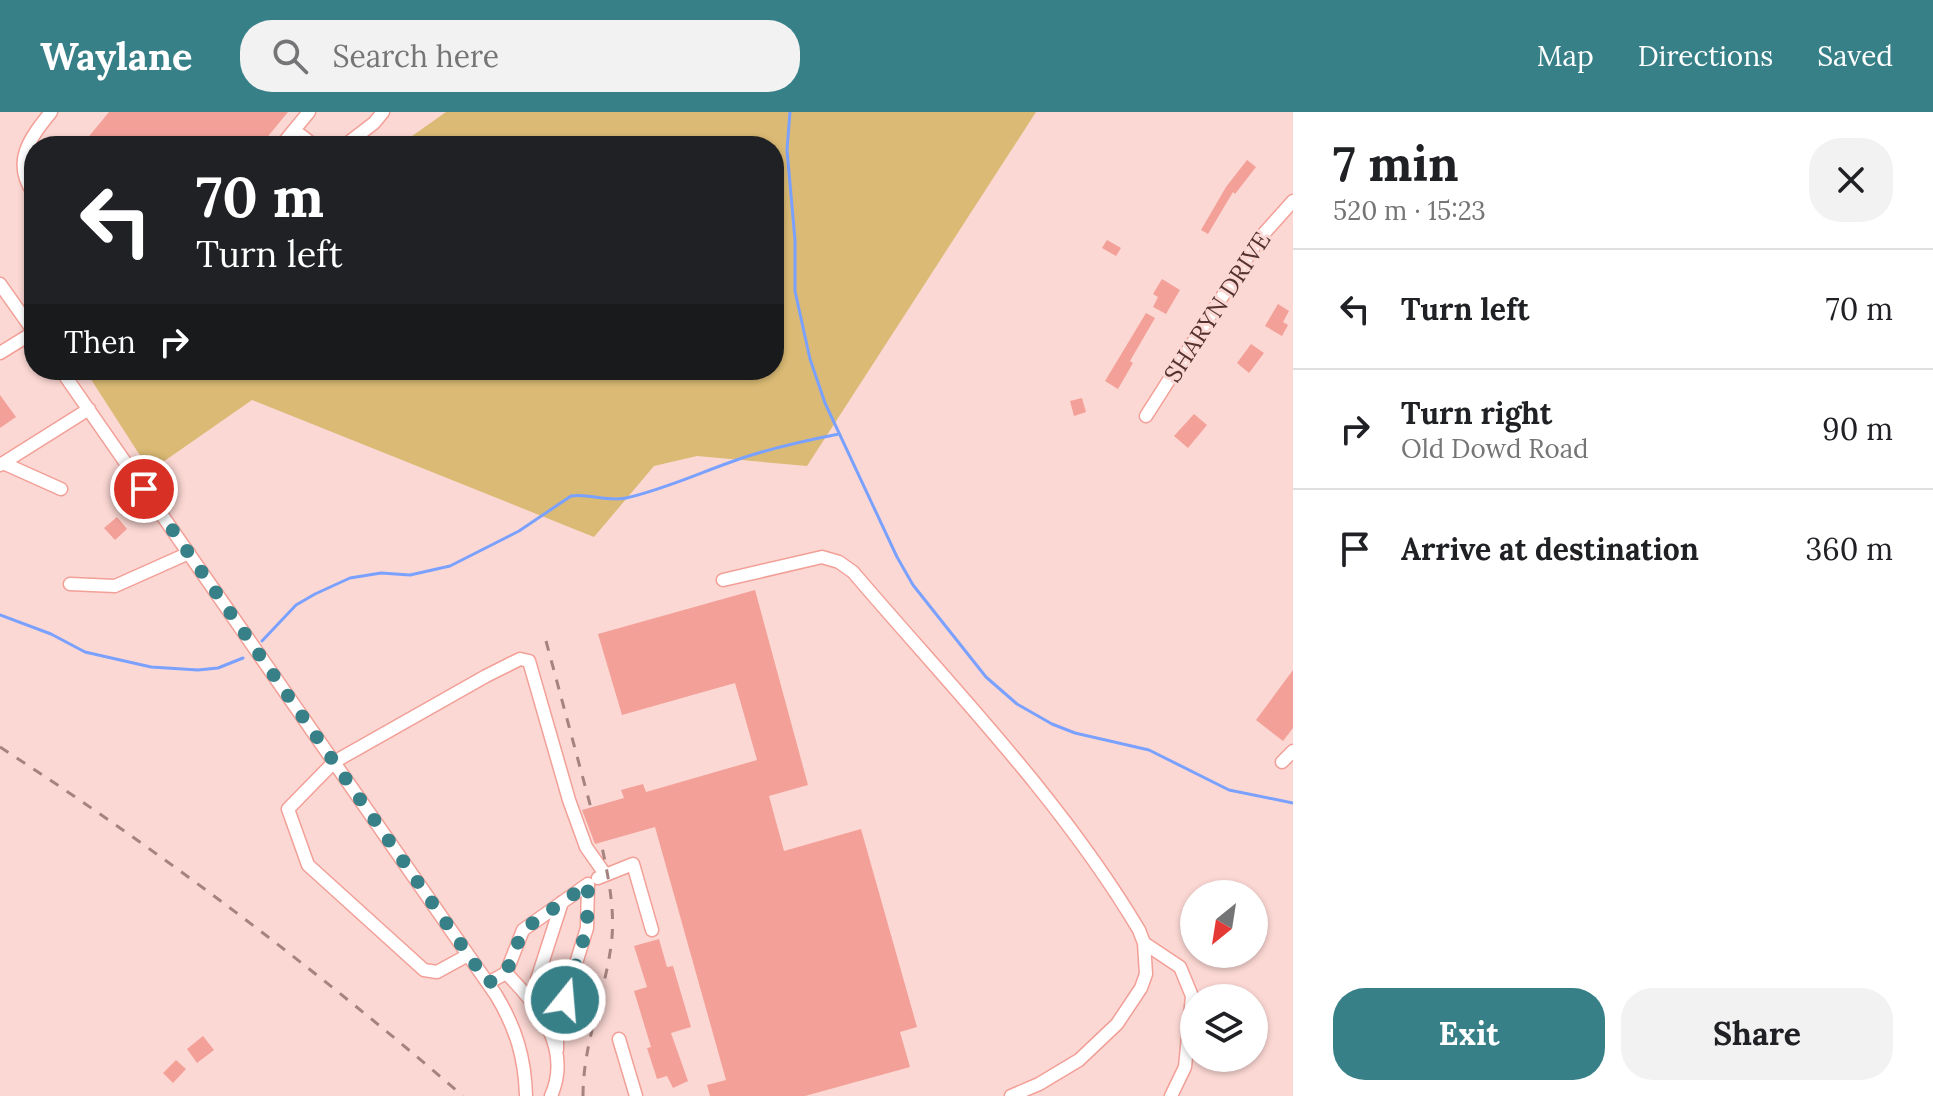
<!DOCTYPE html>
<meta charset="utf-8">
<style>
body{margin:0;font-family:Lora,serif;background:#f2f2f2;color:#202124;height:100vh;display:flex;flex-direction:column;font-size:30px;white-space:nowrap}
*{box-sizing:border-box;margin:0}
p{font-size:26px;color:#757577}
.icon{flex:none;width:44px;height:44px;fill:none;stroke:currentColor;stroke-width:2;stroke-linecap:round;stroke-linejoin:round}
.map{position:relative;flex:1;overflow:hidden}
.drawer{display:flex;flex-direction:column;background:#fff;width:640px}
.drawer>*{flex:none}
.guide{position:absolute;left:24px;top:24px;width:760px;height:244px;border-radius:32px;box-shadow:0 2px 6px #0004;background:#202124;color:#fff;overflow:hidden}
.needle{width:52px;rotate:210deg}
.controls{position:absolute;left:1180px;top:768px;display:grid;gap:16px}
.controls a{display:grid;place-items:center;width:88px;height:88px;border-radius:50%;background:#fff;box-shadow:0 2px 6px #0004;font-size:40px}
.pin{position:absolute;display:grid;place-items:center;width:68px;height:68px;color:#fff;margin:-34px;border:4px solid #fff;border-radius:50%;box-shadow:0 2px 8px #0007}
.me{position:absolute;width:88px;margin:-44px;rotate:17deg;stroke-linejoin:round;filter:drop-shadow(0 0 6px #0008)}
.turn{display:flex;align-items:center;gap:28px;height:168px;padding:0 40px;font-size:36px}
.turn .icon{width:104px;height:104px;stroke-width:2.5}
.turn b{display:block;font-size:56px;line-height:68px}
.then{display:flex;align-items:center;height:76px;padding:0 40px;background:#0003;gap:16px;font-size:30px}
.round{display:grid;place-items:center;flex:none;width:84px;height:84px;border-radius:32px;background:#f2f2f2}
.overview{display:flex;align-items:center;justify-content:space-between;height:136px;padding:0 40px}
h1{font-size:48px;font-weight:800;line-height:60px}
.cta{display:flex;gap:16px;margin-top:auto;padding:16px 40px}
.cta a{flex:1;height:92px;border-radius:32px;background:#388088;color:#fff;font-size:32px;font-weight:800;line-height:92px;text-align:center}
.cta a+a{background:#f2f2f2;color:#202124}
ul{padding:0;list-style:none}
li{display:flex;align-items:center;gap:24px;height:120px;padding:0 40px;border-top:2px solid #e0e0e0}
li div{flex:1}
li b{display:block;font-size:30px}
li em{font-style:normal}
header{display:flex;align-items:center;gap:48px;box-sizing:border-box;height:112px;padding:0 40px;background:#388088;color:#fff}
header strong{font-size:38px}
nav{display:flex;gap:44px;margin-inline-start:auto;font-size:28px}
.search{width:560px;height:72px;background:#f2f2f2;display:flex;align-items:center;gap:20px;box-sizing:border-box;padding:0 28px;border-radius:32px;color:#757577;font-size:30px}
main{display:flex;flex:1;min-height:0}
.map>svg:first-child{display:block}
.green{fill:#daba74}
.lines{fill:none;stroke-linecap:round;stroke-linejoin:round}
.stream{stroke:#7aa1fe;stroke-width:3}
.building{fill:#f3a098}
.minor-casing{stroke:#f29f97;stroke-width:15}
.minor{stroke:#fff;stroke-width:12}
.rail{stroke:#a5837f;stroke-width:3;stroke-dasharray:10 10;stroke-linecap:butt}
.route{stroke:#388088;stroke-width:14;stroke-dasharray:0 25.2}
.labels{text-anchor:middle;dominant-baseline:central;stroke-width:6;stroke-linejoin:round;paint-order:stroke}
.street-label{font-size:24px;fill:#54322f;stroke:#fcd8d4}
</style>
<header>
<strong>Waylane</strong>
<div class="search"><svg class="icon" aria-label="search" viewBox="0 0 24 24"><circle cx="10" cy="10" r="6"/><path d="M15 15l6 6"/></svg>Search here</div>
<nav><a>Map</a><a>Directions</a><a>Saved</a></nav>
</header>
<main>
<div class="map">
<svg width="1293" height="984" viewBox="0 0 1293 984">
<rect width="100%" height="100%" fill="#fcd8d4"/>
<path class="green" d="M446 0H1036L807 354 697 344 654 354 594 425 252 288 150 359 85 258H774V34H398Z"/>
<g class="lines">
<path class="stream" d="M790 0 787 38 795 128V179L810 247 825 291 897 445 913 473 986 565 1017 592 1052 612 1075 621 1149 638 1229 678 1293 691
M0 503 51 522 85 540 151 555 198 558 218 556 243 546
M262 529 296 493 315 482 350 466 381 461 410 463 450 454 519 419 571 384C589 381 606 390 626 386 662 378 697 362 731 350 766 337 803 329 839 322"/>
</g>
<path class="building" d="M109 0H288L260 34H81Z
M1247 48 1256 55 1235 82 1233 80 1208 122 1201 118 1226 75Z
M1107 128 1121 136 1116 144 1102 136Z
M1162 167 1180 178 1166 202 1153 195 1158 185 1153 182Z
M1278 192 1289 199 1283 210 1288 213 1282 224 1265 214Z
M1146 201 1155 206 1130 249 1133 251 1118 277 1105 269Z
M1251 232 1264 241 1249 261 1237 251Z
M0 283 16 305 0 316Z
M1082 286 1086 300 1074 304 1070 289Z
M1194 302 1207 313 1188 336 1174 324Z
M117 405 127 417 115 428 104 416Z
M755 478 808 673 769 684 784 739 861 717 917 915 900 920 910 955 805 984H710L707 973 726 968 655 715 595 732 582 698 624 686 621 678 643 672 646 680 757 648 735 571 622 603 598 522Z
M1293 558V616L1283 629 1256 608Z
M659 827 667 855 673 854 691 915 671 921 688 969 673 976 667 964 657 967 647 936 651 935 634 879 647 875 634 834Z
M203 924 214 938 197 951 187 937Z
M176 948 186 957 173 971 163 961Z"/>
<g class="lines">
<g class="minor-casing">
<path id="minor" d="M309 0 294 18 315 34
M281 34 294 18
M344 34 374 11 383 0
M34 82C11 50 30 26 51 0
M0 172 34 220
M0 241 34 220
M61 258 496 883C516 916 525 946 526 984
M1146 304 1259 127 1293 89
M3 351 61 377
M0 353 89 297
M723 468 822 445 839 450 853 460C952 576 1061 687 1139 818L1144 831 1146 862 1141 876 1117 912 1079 948 1039 972 1011 984
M70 472 115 474 189 441
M1282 650 1293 639
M598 766 633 752 652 818
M1144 831 1180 855 1192 884 1185 955 1171 984
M468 843 437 860 424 858 308 753 288 697 334 650 486 564 520 547 529 549 569 688 586 735 605 762
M506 861 523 818 588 772 587 816 557 912V938
M488 871 506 861C539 894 572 937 551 984
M531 886 562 790
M619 927 636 984"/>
</g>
<use href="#minor" class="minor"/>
<path class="rail" d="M546 529 591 696
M0 635C162 740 317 858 463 984
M583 984C583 931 604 885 611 834 616 799 608 764 601 730"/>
</g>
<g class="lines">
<path class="route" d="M144 377 488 871 506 861 523 818 588 772 587 816 565 888"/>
</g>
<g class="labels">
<g class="street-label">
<text transform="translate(1217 195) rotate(-57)">SHARYN DRIVE</text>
</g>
</g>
</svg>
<div class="controls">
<a><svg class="needle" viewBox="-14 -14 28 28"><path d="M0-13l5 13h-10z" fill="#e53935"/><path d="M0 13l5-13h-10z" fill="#757577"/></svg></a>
<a><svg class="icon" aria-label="layers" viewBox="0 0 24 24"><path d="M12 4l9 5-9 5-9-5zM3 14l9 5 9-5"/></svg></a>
</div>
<div class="pin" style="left:144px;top:377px;background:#d93025"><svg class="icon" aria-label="arrive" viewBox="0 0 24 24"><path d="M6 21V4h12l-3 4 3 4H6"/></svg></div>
<svg class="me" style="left:565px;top:888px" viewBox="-20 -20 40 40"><circle r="17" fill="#388088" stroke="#fff" stroke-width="3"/><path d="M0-11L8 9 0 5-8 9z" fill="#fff"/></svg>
<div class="guide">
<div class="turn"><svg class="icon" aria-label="left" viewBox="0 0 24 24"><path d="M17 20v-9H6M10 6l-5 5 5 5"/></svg><div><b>70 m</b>Turn left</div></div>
<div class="then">Then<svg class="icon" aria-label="right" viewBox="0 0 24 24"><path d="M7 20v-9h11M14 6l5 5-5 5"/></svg></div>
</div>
</div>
<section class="drawer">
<div class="overview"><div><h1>7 min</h1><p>520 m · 15:23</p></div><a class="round"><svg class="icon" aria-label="close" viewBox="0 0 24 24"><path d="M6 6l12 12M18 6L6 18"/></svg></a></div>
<ul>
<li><svg class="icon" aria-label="left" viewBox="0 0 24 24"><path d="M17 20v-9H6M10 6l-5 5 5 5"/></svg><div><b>Turn left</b></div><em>70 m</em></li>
<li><svg class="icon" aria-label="right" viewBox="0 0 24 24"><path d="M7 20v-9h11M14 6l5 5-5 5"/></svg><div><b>Turn right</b><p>Old Dowd Road</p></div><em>90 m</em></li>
<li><svg class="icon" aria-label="arrive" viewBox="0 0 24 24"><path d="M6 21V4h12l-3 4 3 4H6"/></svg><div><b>Arrive at destination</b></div><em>360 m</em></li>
</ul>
<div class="cta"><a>Exit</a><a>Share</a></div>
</section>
</main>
